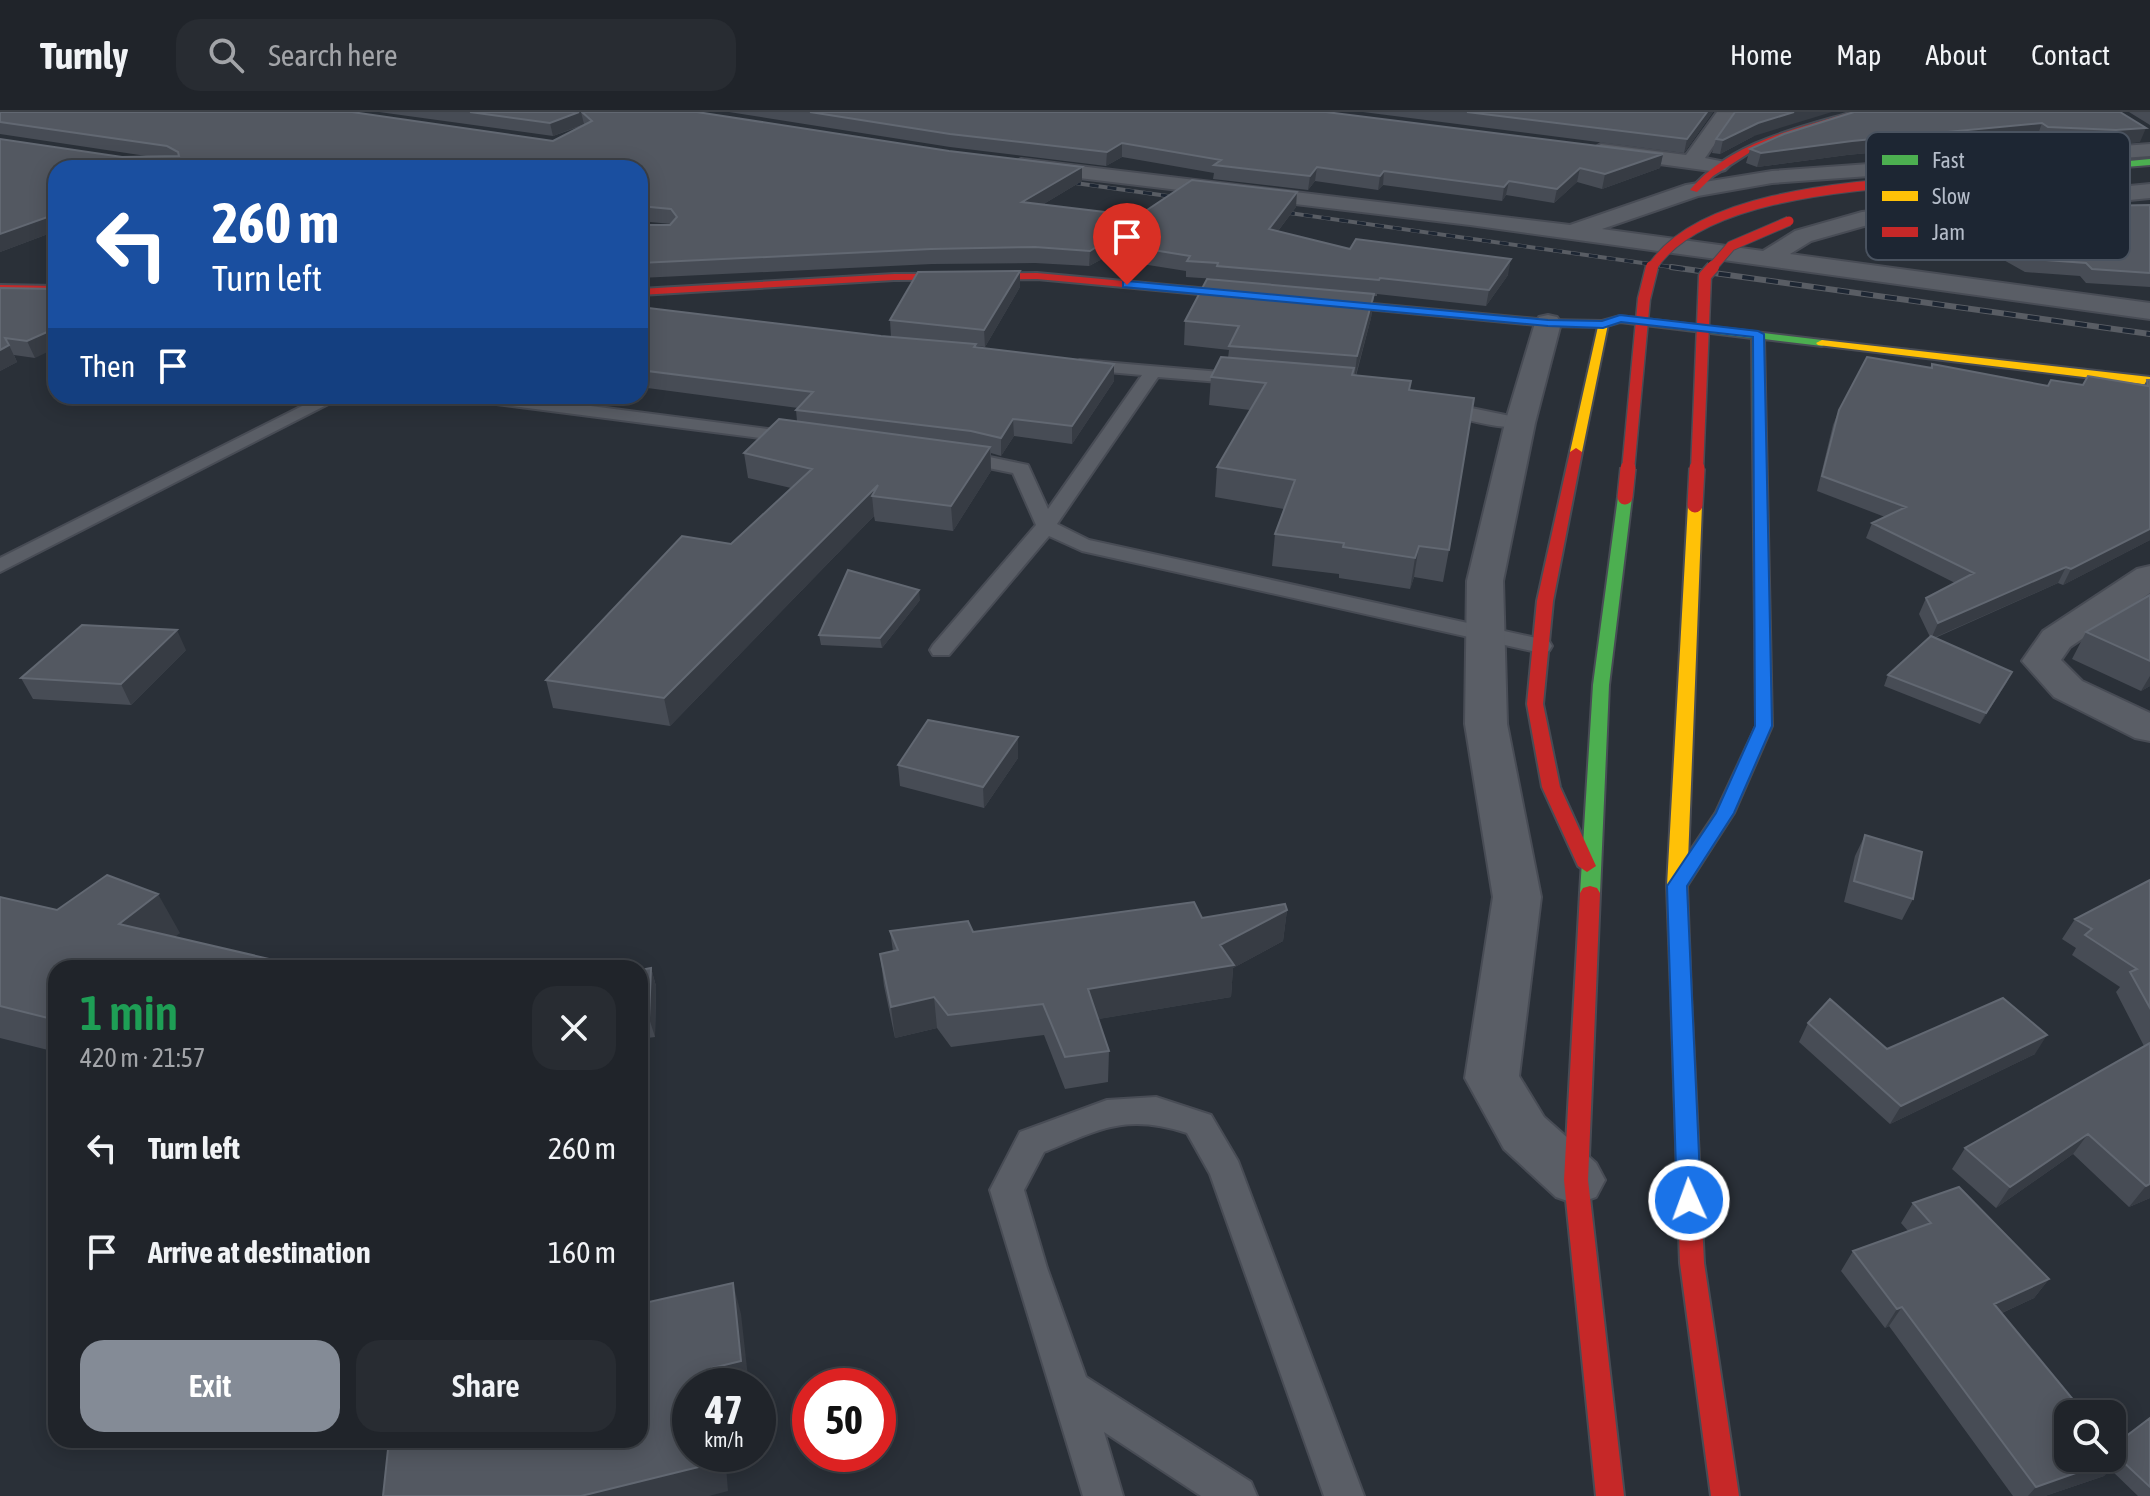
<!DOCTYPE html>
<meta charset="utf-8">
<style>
body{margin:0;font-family:"Asap Condensed",sans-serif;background:#282c32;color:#f1f3f6;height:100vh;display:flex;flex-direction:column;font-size:30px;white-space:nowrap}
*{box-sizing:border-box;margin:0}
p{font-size:26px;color:#a2a4a8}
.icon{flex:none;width:44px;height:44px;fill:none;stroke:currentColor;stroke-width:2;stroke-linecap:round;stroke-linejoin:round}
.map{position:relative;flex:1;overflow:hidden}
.side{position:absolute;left:48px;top:848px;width:600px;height:488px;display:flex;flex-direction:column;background:#20242a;border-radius:24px;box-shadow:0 4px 20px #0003,0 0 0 2px #3d4147}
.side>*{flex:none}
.hud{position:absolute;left:48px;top:48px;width:600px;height:244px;border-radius:24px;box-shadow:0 4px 20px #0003,0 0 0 2px #3d4147;background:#1a4fa0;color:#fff;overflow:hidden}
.fabs{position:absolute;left:2054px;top:1288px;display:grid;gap:16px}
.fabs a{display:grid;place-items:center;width:72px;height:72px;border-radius:16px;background:#20242a;box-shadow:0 4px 20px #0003,0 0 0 2px #3d4147;font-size:40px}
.speed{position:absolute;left:672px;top:1256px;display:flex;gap:16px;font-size:40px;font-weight:700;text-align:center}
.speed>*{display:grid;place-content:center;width:104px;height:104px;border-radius:50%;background:#20242a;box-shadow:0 4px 20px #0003,0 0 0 2px #3d4147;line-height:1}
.speed small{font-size:20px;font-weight:400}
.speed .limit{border:12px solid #d22;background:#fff;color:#111}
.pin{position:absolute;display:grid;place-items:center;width:68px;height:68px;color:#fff;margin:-82px -34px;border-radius:50% 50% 50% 0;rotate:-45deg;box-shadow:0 0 8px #0007}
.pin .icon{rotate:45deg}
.me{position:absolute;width:88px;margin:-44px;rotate:358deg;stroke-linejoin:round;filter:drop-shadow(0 0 6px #0008)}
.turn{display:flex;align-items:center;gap:28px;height:168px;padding:0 32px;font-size:36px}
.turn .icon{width:104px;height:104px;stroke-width:2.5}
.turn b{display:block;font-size:56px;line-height:68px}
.then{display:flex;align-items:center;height:76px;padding:0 32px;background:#0003;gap:16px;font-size:30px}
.round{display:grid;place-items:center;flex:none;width:84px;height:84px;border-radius:24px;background:#282c32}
.summary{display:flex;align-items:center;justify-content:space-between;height:136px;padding:0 32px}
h1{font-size:48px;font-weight:600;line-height:60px;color:#1e9e55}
.primary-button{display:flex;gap:16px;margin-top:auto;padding:16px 32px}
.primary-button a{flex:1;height:92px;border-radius:24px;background:#848b96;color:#fff;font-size:32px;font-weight:600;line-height:92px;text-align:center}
.primary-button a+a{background:#282c32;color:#f1f3f6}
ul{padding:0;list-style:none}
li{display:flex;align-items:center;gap:24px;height:104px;padding:0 32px}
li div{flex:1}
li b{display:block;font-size:30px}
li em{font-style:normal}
header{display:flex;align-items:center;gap:48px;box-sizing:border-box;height:112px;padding:0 40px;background:#20242a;border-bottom:2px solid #3d4147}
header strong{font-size:38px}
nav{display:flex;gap:44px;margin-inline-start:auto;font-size:28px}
.search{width:560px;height:72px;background:#282c32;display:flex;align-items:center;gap:20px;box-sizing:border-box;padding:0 28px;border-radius:24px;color:#a2a4a8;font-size:30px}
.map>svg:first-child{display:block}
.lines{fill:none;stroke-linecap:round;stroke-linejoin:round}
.lane-casing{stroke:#484c55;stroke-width:4}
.street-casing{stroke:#484c55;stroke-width:4}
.fast-casing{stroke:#484c55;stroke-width:4}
.slow-casing{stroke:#484c55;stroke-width:4}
.jam-casing{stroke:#484c55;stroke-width:4}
.lane{fill:#5a5e66;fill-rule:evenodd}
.street{fill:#5a5e66;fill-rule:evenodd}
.fast{fill:#4caf50;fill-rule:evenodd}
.slow{fill:#ffc107;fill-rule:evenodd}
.jam{fill:#c62828;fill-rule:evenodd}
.rail-far1-casing{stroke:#595d64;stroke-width:4}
.rail-casing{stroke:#595d64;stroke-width:6}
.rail-far1{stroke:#1d2633;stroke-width:3;stroke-dasharray:9;stroke-linecap:butt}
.rail{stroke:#1d2633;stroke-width:4;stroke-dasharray:12;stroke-linecap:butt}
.jam-bridge-far2-casing{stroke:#484c55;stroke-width:11;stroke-linecap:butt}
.jam-bridge-far1-casing{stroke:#484c55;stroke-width:15;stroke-linecap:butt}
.jam-bridge-casing{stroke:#484c55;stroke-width:18;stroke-linecap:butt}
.jam-bridge-far2{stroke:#c62828;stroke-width:9}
.jam-bridge-far1{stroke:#c62828;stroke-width:12}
.jam-bridge{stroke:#c62828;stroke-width:15}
.wall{fill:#474c55}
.shaded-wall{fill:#373c44}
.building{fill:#535861;stroke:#626872;stroke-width:2}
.route{fill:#1a73e8;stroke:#114b97;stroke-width:2}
.key{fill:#1d2633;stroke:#4a5360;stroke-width:2}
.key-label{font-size:22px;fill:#b4bcc9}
</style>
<header>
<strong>Turnly</strong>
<div class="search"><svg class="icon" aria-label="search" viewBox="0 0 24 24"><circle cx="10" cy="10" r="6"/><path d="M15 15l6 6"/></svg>Search here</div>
<nav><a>Home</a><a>Map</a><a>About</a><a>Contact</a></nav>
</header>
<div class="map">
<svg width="2150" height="1384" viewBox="0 0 2150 1384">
<rect width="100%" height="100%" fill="#2a3038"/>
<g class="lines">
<g class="lane-casing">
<path id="lane" d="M1080 248 1244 262 1252 267 1244 272 1158 265 1057 412 1089 428 1541 527 1549 529 1552 534 1549 539 1541 541 1082 439 1049 424 949 543H933L930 538 933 533 1036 413 1013 361 949 348 947 344 956 338 1028 353 1048 397 1142 263 1074 257 1072 253Z
M322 284H344L0 460V446Z
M464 284H514L798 321 807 326 798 331 473 289Z
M1437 289 1520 306 1529 311C1515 324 1450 303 1431 298L1428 294 1431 290Z
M1156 985 1211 1003 1238 1049 1364 1384H1324L1210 1062 1187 1021C1126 1001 1100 1017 1044 1040L1024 1078 1047 1156 1086 1265 1251 1370 1257 1384H1201L1104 1320 1123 1384H1083L990 1078 1020 1020 1107 988Z"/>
</g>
<g class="street-casing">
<path id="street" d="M1717 0H1737L1705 46 1725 50 1729 54 1725 58 1718 60 1601 44 1591 38 1601 32 1686 43Z
M2150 32V44L1772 71 1698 84 1602 117 1763 139 1795 119 1862 100 2150 72V86L1864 114 1811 129 1790 142 2150 191V207L1470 113 1021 59 1010 53 1021 47 1570 113 1686 73 1772 59Z
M1548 203 1557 205 1561 211 1535 311 1503 469 1507 612 1541 785 1519 964 1544 1005 1596 1051 1605 1068 1596 1085 1576 1092 1556 1085 1504 1037 1465 966 1493 785 1465 612 1467 469 1505 311 1535 211 1539 205Z
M2150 454V481L2070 535 2061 548 2082 569 2150 601V629L2135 626 2054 585 2022 549 2043 519 2137 457Z"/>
</g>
<g class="fast-casing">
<path id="fast" d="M2150 47V53L1976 67 1972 64Z
M1286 184 1548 208 1602 209 1620 204 1822 228 1828 231 1822 234 1764 227 1772 614 1734 701 1685 777H1671L1668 772 1716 700 1756 614 1752 226 1620 210 1603 215 1548 214 1282 189 1281 187Z
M1625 381 1632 385 1609 573 1600 781 1597 786H1583L1580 781 1593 573 1618 385Z"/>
</g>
<g class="slow-casing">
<path id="slow" d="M1599 210 1608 212 1582 340 1576 344 1570 340Z
M1822 228 2150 265V273L1818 233 1816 231Z
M1695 389 1702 393 1687 774 1691 882 1688 887 1681 890 1674 887 1671 882 1667 774 1688 393Z"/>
</g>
<g class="jam-casing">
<path id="jam" d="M1853 0H1866L1752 39 1713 64 1697 80 1690 78C1731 30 1795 17 1853 0Z
M1037 161 1286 184 1291 187 1286 190 1037 167 894 168 640 183V177L894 162Z
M0 173 56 174V180L0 179Z
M1576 336 1582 340 1553 489 1543 592 1560 675 1596 754 1587 760 1578 754 1542 675 1527 592 1537 489 1570 340Z
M1590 774 1597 776 1600 781 1588 1068 1624 1384H1596L1564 1068 1580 781 1583 776Z
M1681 874 1688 877 1691 882 1704 1151 1739 1384H1711L1680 1151 1671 882 1674 877Z"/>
</g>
<use href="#lane" class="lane"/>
<use href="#street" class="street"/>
<use href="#fast" class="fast"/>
<use href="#slow" class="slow"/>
<use href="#jam" class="jam"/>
<g class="rail-far1-casing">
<path id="rail-far1" d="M1054 68 1189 87
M1268 98 1685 157"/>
</g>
<g class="rail-casing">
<path id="rail" d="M1671 155 2150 222"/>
</g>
<use href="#rail-far1" class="rail-far1"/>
<use href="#rail" class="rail"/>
<g class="jam-bridge-far2-casing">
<path id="jam-bridge-far2" d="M1651 157C1703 74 1888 73 1976 64
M1711 157 1731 134 1789 109"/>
</g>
<g class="jam-bridge-far1-casing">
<path id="jam-bridge-far1" d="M1628 358 1644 187 1652 155
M1697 358 1705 164 1713 155"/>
</g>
<g class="jam-bridge-casing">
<path id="jam-bridge" d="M1625 385 1628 356
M1695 393 1697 356"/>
</g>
<use href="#jam-bridge-far2" class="jam-bridge-far2"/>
<use href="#jam-bridge-far1" class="jam-bridge-far1"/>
<use href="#jam-bridge" class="jam-bridge"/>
</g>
<path class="wall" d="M0 0 358 2 553 29 584 13 553 24 379 0H697L1082 69 1042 93 1138 104 1296 95 1278 119 1350 137 1508 163 1486 194 1377 182V184H1374L1371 206 1356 264 1410 278 1449 438 1443 470 1414 465 1410 477 1339 466V462L1272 454 1275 422 1284 397 1215 385 1217 355 1250 298 1209 293 1211 265 1228 246 1229 238 1184 233 1185 209 1216 167 1186 165V159L1104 146 1089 154 1035 151 932 152 640 166V113H670L671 112 640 109V56H56V119L0 140V27L122 45H153L0 22Z
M729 0H1326L1663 42 1660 56 1602 77 1577 70 1554 91 1506 83 1502 89 1383 73 1378 78 1315 69 1308 78 1213 67 1214 61 1122 45 1106 54 950 35Z
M1363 0H1713L1684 41Z
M2120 0 2140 30 2110 32 2042 28 2037 25 1847 43 1757 55 1746 51 1750 37Z
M2129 0H2150V13Z
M1754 24 1720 42 1712 41 1716 27Z
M2150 93V175L2086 171 2080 164 2025 160 1936 110 1940 97Z
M1020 159V175L985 235 976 234V235L1114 269 1072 332 1014 324 1001 344 991 341V359L953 419 875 409 874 404 670 614 553 596 546 568 731 432 791 376 748 366 744 341 797 309 796 298 798 296 640 275V195L891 225 890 208Z
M0 176 56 177 35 246 14 243 17 250 0 259Z
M1932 252 2048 274 2144 273 2147 268H2150V428L2063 473 2058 471 1935 526 2007 570 1980 612 1884 574 1888 563 1930 525 1919 502 1926 486 1955 471 1866 426 1872 411 1885 405 1817 379 1833 313 1839 298 1930 256Z
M2150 483V574L2141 579 2072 547 2086 520Z
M920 488 882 536 821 533 819 523Z
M186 538 131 593 33 587 21 566Z
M1018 625V646L984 696 900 674 898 653Z
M1865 723 1913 787 1902 808 1844 790 1855 744Z
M2150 768V1086L2129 1095 2073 1042 1996 1096 1952 1057 1965 1036 2144 934 2116 880 2120 875 2072 843 2076 836 2062 827 2075 807Z
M0 785 57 798 180 821 56 856V940L0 926Z
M1287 798 1283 829 1233 856 1231 885 1098 907 1109 939 1108 970 1065 977 1044 923 951 935 937 916 895 926 884 874 880 842 893 839 890 819 973 820 1202 806Z
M651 856 656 874 655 925 640 927V858Z
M1808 911 1887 937 2035 942 1890 1012 1799 930Z
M1913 1091 2049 1167 2034 1186 2002 1201 2112 1346 2150 1306V1384H2138L2110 1357 2104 1364 2045 1384H2013L1889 1214 1885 1216 1841 1159 1853 1139 1908 1119 1901 1111Z"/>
<path class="shaded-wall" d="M579 0H581L584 12 553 24 550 11Z
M1707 0H1713L1684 41 1687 27Z
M1794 0H1832L1754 24 1720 42 1723 28 1758 11Z
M2042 11 2037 25 1847 43 1757 55 1761 41 1852 29Z
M2146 16 2140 30 2110 32 2116 18Z
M1122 31V45L1106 54 1107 40Z
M1663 42 1660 56 1602 77 1605 62Z
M1082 55V69L1022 105V90Z
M1317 55 1315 69 1308 78 1310 64Z
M1580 56 1577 70 1554 91 1557 77Z
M1384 59 1383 73 1378 78 1380 64Z
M1509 69 1506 83 1502 89 1504 75Z
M1297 80 1296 95 1268 132 1269 117Z
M56 102V119L0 140V122Z
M1104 130V146L1089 154 1090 139Z
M1511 147 1508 163 1486 194 1489 178Z
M1020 159V175L985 235 984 218Z
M1374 182 1371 206 1354 269 1357 244Z
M56 216V236L35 246 27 229Z
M9 233 17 250 0 259V238Z
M1114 252V269L1072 332V314Z
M1013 307 1014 324 1001 344V326Z
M990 335 991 359 953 419 951 394Z
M878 373 872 384 874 404 670 614 664 586Z
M2150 417V428L2063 473 2071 457Z
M1419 434 1414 465 1410 477 1415 446Z
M2066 455 2058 471 1931 527 1938 511Z
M919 478 920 488 882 536 880 526Z
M177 518 186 538 131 593 121 572Z
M2012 560 2007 570 1980 612 1986 601Z
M2150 564V574L2141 579Z
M1018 625V646L984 696 983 675Z
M158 782 180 821 142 851 119 812Z
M1287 798 1283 829 1233 856 1231 885 1087 909 1088 877 1220 833Z
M651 856 656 874 655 925 649 906Z
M934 885 937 916 895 926 891 895Z
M2047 923 2035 942 1890 1012 1901 994Z
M2088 1022 2073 1042 1996 1096 2010 1075Z
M2150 1072V1086L2129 1095 2146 1074Z
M2049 1167 2034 1186 1980 1211 1994 1192Z
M733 1171 741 1202 749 1274H713L712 1256Z
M1902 1195 1889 1214 1885 1216 1897 1197Z
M718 1342H725L728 1379 709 1384H581Z
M2121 1345 2104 1364 2045 1384H2028L2036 1375Z"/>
<path class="building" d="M0 0H352L553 29 592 9 582 0H697L949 39 1082 55 1022 90 1138 104 1192 68 1297 80 1269 117 1350 137 1356 127 1511 147 1489 178 1380 166 1379 168 1217 154 1218 151 1187 149 1190 144 1104 130 1090 139 1035 135 931 137 640 151V113H670L677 105 671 97 640 94V56H56V102L0 122V27L122 45 179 44 178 40 167 34 0 10Z
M470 0H579L550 11Z
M810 0H1326L1663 42 1605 62 1580 56 1557 77 1509 69 1504 75 1384 59 1380 64 1317 55 1310 64 1214 53 1221 48 1122 31 1107 40 950 22Z
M1467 0H1707L1687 27Z
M1735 0H1794L1758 11 1723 28 1716 27Z
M1854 0H2120L2146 16 2116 18 2048 15 2042 11 1852 29 1761 41 1750 37 1784 22Z
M2150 93V161L2092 157 2086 151 2031 147 1940 97Z
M1020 159 984 218 890 208 918 160Z
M1207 167 1374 182 1357 244 1229 234 1239 214 1185 209Z
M0 176 56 177V216L27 229 5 226 9 233 0 238Z
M640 195 881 224 976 232 974 235 1114 252 1072 314 1013 307 1001 326 971 319 796 298 813 280 640 258Z
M1221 245 1354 256 1352 263 1411 269 1409 278 1474 286 1449 438 1419 434 1415 446 1343 435 1344 431 1275 422 1295 368 1217 355 1266 271 1211 265Z
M1867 245 1932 256V252L2048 274 2051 268 2083 273 2088 264 2148 274 2147 268H2150V417L2071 457 2066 455 1938 511 1926 486 1974 461 1872 411 1906 395 1822 364 1839 298Z
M779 307 990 335 951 394 872 384 878 373 664 586 546 568 682 424 731 432 812 357 744 341Z
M848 458 919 478 880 526 819 523Z
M2150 483V549L2086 520Z
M82 513 177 518 121 572 21 566Z
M1931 524 2012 560 1986 601 1888 563Z
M928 608 1018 625 983 675 898 653Z
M1865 723 1922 740 1913 787 1854 769Z
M107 763 158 782 119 812 308 856H56V908L0 894V785L57 798Z
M2150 768V896L2130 860 2137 857 2085 823 2092 817 2075 807Z
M1194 790 1202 806 1285 792 1287 798 1220 833 1234 853 1088 877 1109 939 1065 945 1043 892 948 903 934 885 891 895 880 842 898 838 890 819 968 809 973 820Z
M651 856 649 906 640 908V858Z
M2003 886 2047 923 1901 994 1808 911 1830 887 1887 937Z
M2150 931V1072L2146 1074 2088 1022 2010 1075 1965 1036Z
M1959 1075 2049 1167 1994 1192 2085 1302H2068V1346H2112V1335L2121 1345 2036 1375 1902 1195 1897 1197 1853 1139 1931 1111 1913 1091Z
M733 1171 741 1249 712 1256 713 1274H690V1342H718L719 1350 581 1384H383L389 1328H640V1192Z
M2150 1306V1375L2119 1346 2121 1345 2112 1335Z"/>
<path class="route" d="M1127 169 1548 208 1602 209 1620 203 1758 219 1764 222 1772 614 1734 701 1687 774 1701 1088 1698 1095 1689 1098 1681 1095 1677 1088 1667 774 1716 701 1755 614 1753 225 1621 210 1603 216 1548 214 1123 175V170Z"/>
<rect x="1866" y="20" width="264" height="128" rx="12" class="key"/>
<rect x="1882" y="43" width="36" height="10" fill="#4caf50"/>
<rect x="1882" y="79" width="36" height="10" fill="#ffc107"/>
<rect x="1882" y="115" width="36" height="10" fill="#c62828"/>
<g class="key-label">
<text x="1932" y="56">Fast</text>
<text x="1932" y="92">Slow</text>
<text x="1932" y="128">Jam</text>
</g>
</svg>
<div class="fabs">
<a><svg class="icon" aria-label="search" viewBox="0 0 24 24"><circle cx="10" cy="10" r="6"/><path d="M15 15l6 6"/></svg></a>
</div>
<div class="speed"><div>47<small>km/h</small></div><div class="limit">50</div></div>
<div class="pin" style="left:1127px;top:173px;background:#d93025"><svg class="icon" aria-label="arrive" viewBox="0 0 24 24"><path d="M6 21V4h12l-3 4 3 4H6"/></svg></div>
<svg class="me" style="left:1689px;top:1088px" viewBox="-20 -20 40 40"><circle r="17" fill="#1a73e8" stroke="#fff" stroke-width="3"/><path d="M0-11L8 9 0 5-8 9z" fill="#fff"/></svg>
<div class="hud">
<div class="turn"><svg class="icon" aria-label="left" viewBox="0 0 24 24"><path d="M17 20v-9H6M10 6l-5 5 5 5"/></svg><div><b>260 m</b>Turn left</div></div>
<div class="then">Then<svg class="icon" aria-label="arrive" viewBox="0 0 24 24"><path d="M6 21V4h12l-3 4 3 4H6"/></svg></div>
</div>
<section class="side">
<div class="summary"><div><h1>1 min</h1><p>420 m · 21:57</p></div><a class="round"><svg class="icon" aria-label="close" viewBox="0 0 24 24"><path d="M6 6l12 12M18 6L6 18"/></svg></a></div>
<ul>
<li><svg class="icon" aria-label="left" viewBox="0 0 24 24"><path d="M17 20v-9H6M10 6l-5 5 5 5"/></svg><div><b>Turn left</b></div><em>260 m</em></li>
<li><svg class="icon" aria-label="arrive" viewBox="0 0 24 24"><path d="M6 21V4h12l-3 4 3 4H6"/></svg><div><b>Arrive at destination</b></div><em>160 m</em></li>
</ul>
<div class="primary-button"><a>Exit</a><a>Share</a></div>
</section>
</div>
